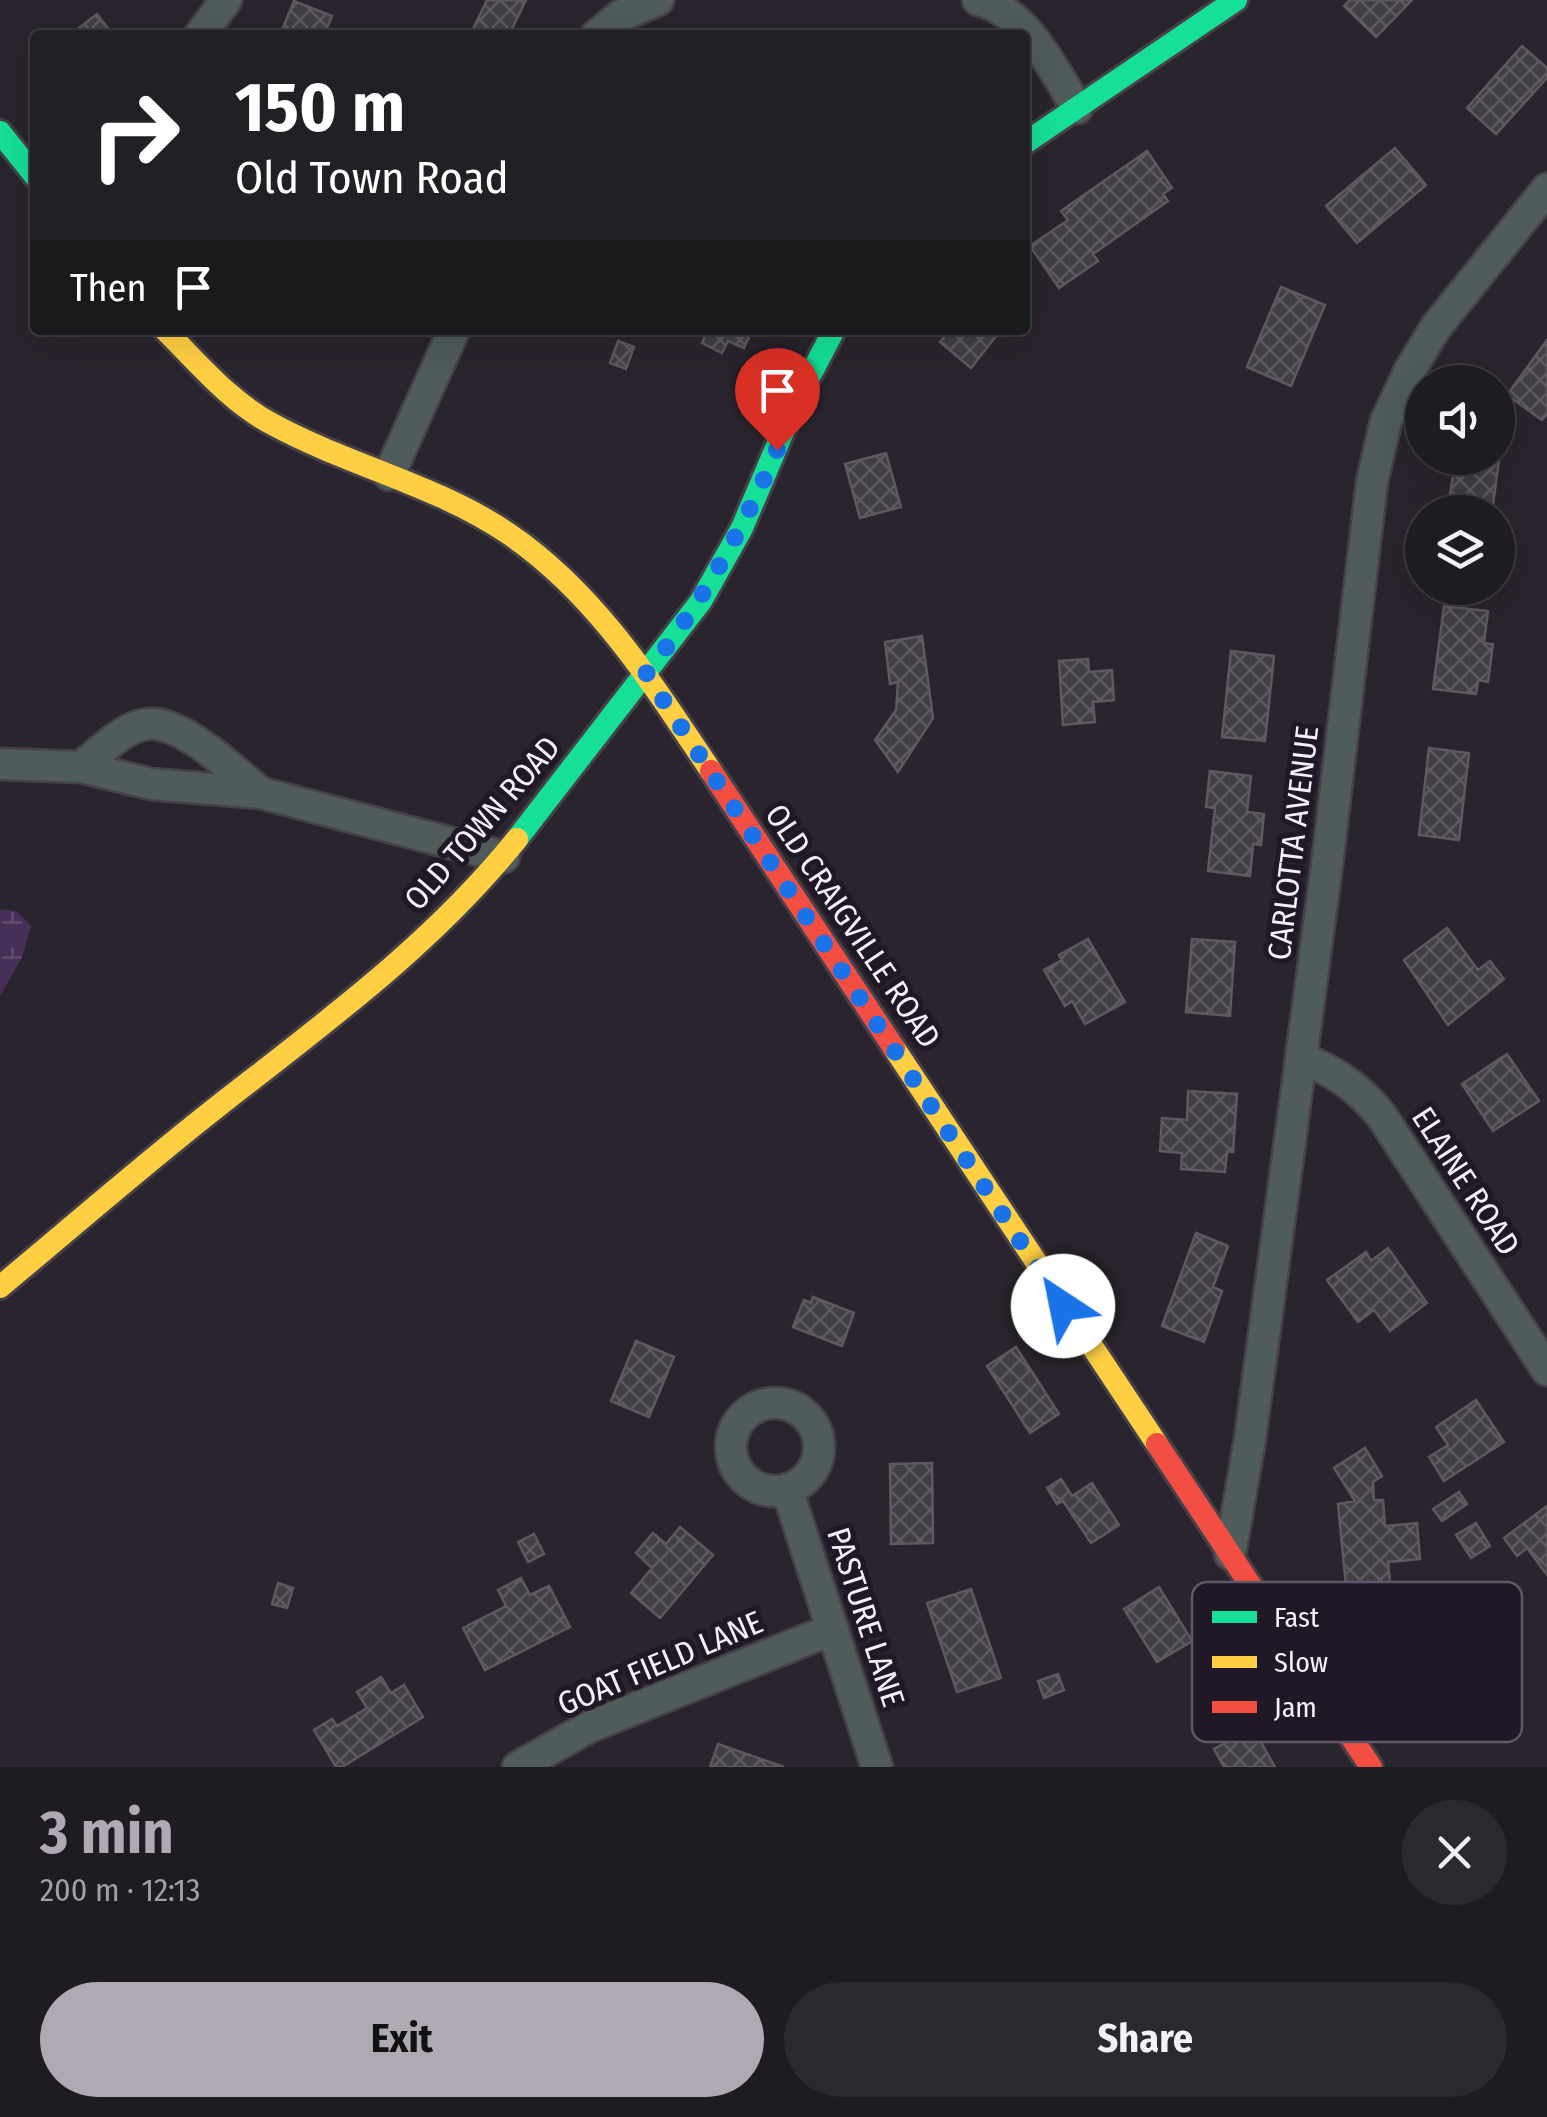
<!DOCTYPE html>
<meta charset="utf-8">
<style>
body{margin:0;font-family:"Fira Sans Condensed",sans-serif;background:#2c282f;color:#f1f3f6;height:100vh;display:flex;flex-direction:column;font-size:38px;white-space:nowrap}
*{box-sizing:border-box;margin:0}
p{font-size:32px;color:#a1a1a5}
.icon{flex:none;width:55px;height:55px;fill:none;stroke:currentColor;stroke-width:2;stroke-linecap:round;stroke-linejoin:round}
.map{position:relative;height:1767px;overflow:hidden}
.panel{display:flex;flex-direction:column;background:#1f1b22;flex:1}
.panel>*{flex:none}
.hud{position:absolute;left:30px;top:30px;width:1000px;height:305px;border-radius:10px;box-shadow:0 10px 40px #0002,0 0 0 2px #3c3940;background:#202124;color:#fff;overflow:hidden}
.buttons{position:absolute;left:1405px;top:365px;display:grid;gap:20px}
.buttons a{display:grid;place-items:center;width:110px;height:110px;border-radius:50%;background:#1f1b22;box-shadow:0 10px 40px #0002,0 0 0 2px #3c3940;font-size:50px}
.pin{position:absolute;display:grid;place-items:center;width:85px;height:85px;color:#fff;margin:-102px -42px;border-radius:50% 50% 50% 0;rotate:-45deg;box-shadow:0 0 10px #0007}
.pin .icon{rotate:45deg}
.me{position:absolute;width:110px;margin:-55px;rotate:326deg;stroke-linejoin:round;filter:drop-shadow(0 0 8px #0008)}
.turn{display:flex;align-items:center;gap:35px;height:210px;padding:0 40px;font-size:45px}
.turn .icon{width:130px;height:130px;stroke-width:2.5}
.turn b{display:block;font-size:70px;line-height:85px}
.then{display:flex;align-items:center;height:95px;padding:0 40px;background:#0003;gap:20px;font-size:38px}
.round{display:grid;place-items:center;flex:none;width:105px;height:105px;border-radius:52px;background:#2c282f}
.headline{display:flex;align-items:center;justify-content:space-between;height:170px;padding:0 40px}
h1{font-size:60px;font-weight:700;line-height:75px;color:#aea9b3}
.action{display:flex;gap:20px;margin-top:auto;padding:20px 40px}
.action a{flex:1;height:115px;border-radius:60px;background:#aea9b3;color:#111;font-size:40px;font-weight:700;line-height:115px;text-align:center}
.action a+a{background:#2c282f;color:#f1f3f6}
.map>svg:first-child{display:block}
.wetland{fill:url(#wetland-marsh)}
.building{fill:url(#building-cross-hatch);stroke:#5e5961;stroke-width:2.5}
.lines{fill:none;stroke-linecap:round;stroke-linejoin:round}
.street-casing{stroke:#464149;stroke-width:35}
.fast-casing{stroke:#464149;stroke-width:28}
.slow-casing{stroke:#464149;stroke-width:28}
.jam-casing{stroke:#464149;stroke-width:28}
.street{stroke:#4f5c5b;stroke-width:30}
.fast{stroke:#16e098;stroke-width:22}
.slow{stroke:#ffcf43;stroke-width:22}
.jam{stroke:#f24e42;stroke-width:22}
.route{stroke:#1a73e8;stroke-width:18;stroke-dasharray:0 32.4}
.labels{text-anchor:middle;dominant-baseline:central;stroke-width:10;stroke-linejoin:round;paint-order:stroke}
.street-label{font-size:32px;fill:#f6f0fb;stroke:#201727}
.key{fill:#201727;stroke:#605867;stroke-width:2.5}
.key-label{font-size:28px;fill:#f6f0fb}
</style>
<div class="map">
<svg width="1547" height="1767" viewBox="0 0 1547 1767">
<defs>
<pattern id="wetland-marsh" width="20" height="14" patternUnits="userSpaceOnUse" patternTransform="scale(2.5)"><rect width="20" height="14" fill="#473057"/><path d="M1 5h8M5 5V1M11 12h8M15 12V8" fill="none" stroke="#624e70"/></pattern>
<pattern id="building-cross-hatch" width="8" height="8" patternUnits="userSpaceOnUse" patternTransform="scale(2.5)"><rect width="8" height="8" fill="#423e46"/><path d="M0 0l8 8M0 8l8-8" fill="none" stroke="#5e5a62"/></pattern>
</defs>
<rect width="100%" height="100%" fill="#29242d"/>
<path class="wetland" d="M0 909 16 911 31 926 22 957 0 996Z"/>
<path class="building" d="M487 0H526L509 35H470Z
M1350 0H1412L1376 37 1344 6Z
M294 1 332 16 324 35H280Z
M97 14 113 35H70Z
M1522 46 1547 68V78L1496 134 1467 108Z
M1395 148 1426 185 1357 243 1326 206Z
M1147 151 1172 188 1163 194 1168 201 1093 254 1098 261 1059 288 1030 246 1068 220 1061 211Z
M1281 287 1325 305 1291 386 1247 367Z
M708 330H752L744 348 728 341 722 353 702 343Z
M950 330H991L997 335 971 368 940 342Z
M1547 340V414L1542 420 1507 395Z
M618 341 634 347 626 369 610 363Z
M886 453 901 507 860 518 845 464Z
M1456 458 1499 461 1492 512H1447Z
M1444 606 1488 611 1484 643 1493 644 1488 682 1478 680 1476 694 1433 689Z
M922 636 933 718 898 772 875 740 896 710 898 682 890 684 885 642Z
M1231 651 1274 656 1265 741 1222 737Z
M1088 659 1089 672 1112 670 1114 700 1093 702 1095 722 1063 725 1059 661Z
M1429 748 1469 753 1459 840 1419 835Z
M1210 771 1251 776 1247 812 1264 814 1261 845 1253 844 1250 876 1208 871 1215 808 1206 807Z
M1447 928 1478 970 1490 961 1504 979 1448 1025 1404 960Z
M1088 939 1125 1002 1085 1024 1072 1001 1065 1006 1044 970 1062 960 1059 955Z
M1192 939 1235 942 1230 1016 1186 1012Z
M1507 1054 1539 1101 1493 1131 1462 1084Z
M1188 1091 1237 1094 1233 1152H1227L1225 1172 1181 1169 1182 1153 1160 1151 1162 1118 1187 1120Z
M1196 1233 1228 1246 1213 1287 1222 1291 1204 1342 1162 1326Z
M1388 1248 1427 1303 1390 1331 1374 1310 1358 1322 1327 1280 1366 1252 1371 1261Z
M813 1297 854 1313 842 1346 793 1327 804 1300 811 1303Z
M636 1341 674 1357 649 1417 611 1401Z
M1016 1347 1059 1414 1030 1433 987 1366Z
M1476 1400 1504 1442 1444 1481 1429 1457 1448 1445 1436 1427Z
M1365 1448 1382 1476 1373 1482 1374 1500H1383L1385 1526 1417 1523 1420 1559 1388 1562 1390 1582 1346 1587 1338 1504 1355 1501 1334 1468Z
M932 1463 933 1543 891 1544 890 1464Z
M1061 1479 1072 1496 1092 1483 1119 1525 1091 1543 1063 1501 1057 1504 1047 1488Z
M1459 1492 1467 1504 1442 1521 1433 1509Z
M1547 1506V1575L1527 1548 1517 1556 1504 1538Z
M1476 1523 1490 1546 1471 1558 1456 1535Z
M680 1527 713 1555 660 1618 631 1593 652 1568 636 1553 653 1533 666 1544Z
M534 1534 544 1554 528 1562 518 1542Z
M521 1578 530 1595 549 1586 570 1627 485 1670 463 1628 506 1606 498 1590Z
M278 1583 293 1588 287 1608 272 1604Z
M1159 1587 1192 1641 1157 1662 1124 1609Z
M971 1589 1001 1678 957 1692 927 1603Z
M1058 1674 1064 1690 1044 1698 1038 1681Z
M381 1677 391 1693 404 1685 423 1717 342 1767H336L314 1730 332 1719 337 1726 367 1708 357 1692Z
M1253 1728 1275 1767H1224L1214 1749Z
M718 1744 784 1767H710Z"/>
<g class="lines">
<g class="street-casing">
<path id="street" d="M978 0C1027 12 1053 69 1077 108
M200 35 226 0
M597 35 620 16 658 0
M389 475 454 330
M0 764 81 767 151 784 261 793 504 857
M81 767C99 753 123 727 147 724 181 719 236 773 261 793
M1301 1058C1334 1071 1358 1087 1381 1115L1547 1370
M731 1447a44 44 0 1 1 88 0a44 44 0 1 1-88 0Z
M787 1489 877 1767
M1230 1554 1250 1439 1327 865 1372 482 1386 421 1410 370 1436 327 1547 189
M518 1767 589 1727 833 1629"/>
</g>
<g class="fast-casing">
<path id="fast" d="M0 132 35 176
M1025 143 1236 0
M517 839 701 601 742 528 794 406 834 330"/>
</g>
<g class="slow-casing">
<path id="slow" d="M165 330C199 364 231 403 274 425 350 466 437 485 509 534 597 594 653 685 711 771
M894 1048 1157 1444
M0 1287C72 1227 143 1165 217 1107 323 1024 432 945 517 839"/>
</g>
<g class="jam-casing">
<path id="jam" d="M711 771 894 1048
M1157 1444 1371 1767"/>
</g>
<use href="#street" class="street"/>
<use href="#fast" class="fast"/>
<use href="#slow" class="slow"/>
<use href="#jam" class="jam"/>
</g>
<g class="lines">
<path class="route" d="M777 450C742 531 701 604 646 674L1063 1306"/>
</g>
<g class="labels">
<g class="street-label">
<text transform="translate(482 823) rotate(-49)">OLD TOWN ROAD</text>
<text transform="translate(1293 843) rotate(-83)">CARLOTTA AVENUE</text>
<text transform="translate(853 926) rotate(56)">OLD CRAIGVILLE ROAD</text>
<text transform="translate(1466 1181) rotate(57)">ELAINE ROAD</text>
<text transform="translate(866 1617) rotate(72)">PASTURE LANE</text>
<text transform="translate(660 1663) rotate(-23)">GOAT FIELD LANE</text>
</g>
</g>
<rect x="1192" y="1582" width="330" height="160" rx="15" class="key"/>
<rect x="1212" y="1611" width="45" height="12" fill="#16e098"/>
<rect x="1212" y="1656" width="45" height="12" fill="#ffcf43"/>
<rect x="1212" y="1701" width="45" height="12" fill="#f24e42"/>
<g class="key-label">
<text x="1274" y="1627">Fast</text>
<text x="1274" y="1672">Slow</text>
<text x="1274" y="1717">Jam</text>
</g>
</svg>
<div class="buttons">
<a><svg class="icon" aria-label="sound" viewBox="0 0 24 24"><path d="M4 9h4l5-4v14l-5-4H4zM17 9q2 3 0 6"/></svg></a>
<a><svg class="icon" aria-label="layers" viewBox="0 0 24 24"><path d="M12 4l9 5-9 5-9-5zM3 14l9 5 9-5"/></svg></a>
</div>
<div class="pin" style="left:777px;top:450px;background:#d93025"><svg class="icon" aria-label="arrive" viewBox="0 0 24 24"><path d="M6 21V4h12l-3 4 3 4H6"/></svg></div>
<svg class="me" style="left:1063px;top:1306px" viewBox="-20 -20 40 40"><circle r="19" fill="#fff"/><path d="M0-13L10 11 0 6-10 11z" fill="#1a73e8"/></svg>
<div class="hud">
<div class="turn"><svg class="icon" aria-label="right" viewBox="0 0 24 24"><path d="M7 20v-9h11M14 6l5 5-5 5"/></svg><div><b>150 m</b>Old Town Road</div></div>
<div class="then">Then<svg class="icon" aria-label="arrive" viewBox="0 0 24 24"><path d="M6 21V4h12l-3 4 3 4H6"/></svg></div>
</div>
</div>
<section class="panel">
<div class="headline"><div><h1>3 min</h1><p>200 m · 12:13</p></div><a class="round"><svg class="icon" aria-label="close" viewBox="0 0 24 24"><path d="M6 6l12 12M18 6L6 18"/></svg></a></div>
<div class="action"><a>Exit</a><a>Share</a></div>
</section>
